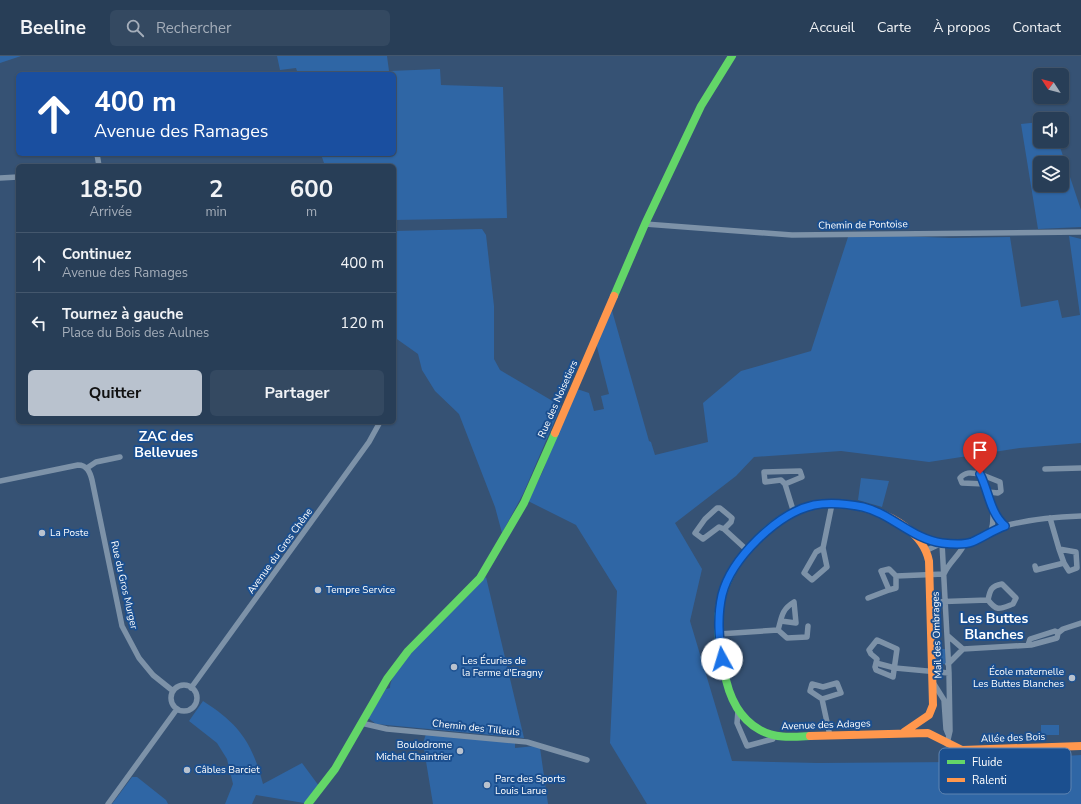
<!DOCTYPE html>
<html lang="fr">
<meta charset="utf-8">
<style>
body{margin:0;font-family:"Nunito Sans",sans-serif;background:#344961;color:#f1f3f6;height:100vh;display:flex;flex-direction:column;font-size:15px;white-space:nowrap}
*{box-sizing:border-box;margin:0}
p{font-size:13px;color:#a5aeba}
.icon{flex:none;width:22px;height:22px;fill:none;stroke:currentColor;stroke-width:2;stroke-linecap:round;stroke-linejoin:round}
.map{position:relative;flex:1;overflow:hidden}
.details{position:absolute;left:16px;top:108px;width:380px;height:260px;display:flex;flex-direction:column;background:#283e57;border-radius:6px;box-shadow:0 1px 3px #0004,0 0 0 1px #44576d}
.details>*{flex:none}
.top-card{position:absolute;left:16px;top:16px;width:380px;height:84px;border-radius:6px;box-shadow:0 1px 3px #0004,0 0 0 1px #44576d;background:#1a4fa0;color:#fff;overflow:hidden}
.needle{width:26px;rotate:306deg}
.controls{position:absolute;left:1033px;top:12px;display:grid;gap:8px}
.controls a{display:grid;place-items:center;width:36px;height:36px;border-radius:6px;background:#283e57;box-shadow:0 1px 3px #0004,0 0 0 1px #44576d;font-size:20px}
.pin{position:absolute;display:grid;place-items:center;width:34px;height:34px;color:#fff;margin:-41px -17px;border-radius:50% 50% 50% 0;rotate:-45deg;box-shadow:0 0 4px #0007}
.pin .icon{rotate:45deg}
.me{position:absolute;width:44px;margin:-22px;rotate:354deg;stroke-linejoin:round;filter:drop-shadow(0 0 3px #0008)}
.turn{display:flex;align-items:center;gap:14px;height:84px;padding:0 12px;font-size:18px}
.turn .icon{width:52px;height:52px;stroke-width:2.5}
.turn b{display:block;font-size:28px;line-height:34px}
.eta{display:flex;justify-content:space-evenly;align-items:center;height:68px;text-align:center}
.eta b{font-size:24px;font-weight:700;line-height:28px}
.cta{display:flex;gap:8px;margin-top:auto;padding:8px 12px}
.cta a{flex:1;height:46px;border-radius:6px;background:#b9c2ce;color:#111;font-size:16px;font-weight:700;line-height:46px;text-align:center}
.cta a+a{background:#344961;color:#f1f3f6}
ul{padding:0;list-style:none}
li{display:flex;align-items:center;gap:12px;height:60px;padding:0 12px;border-top:1px solid #44576d}
li div{flex:1}
li b{display:block;font-size:15px}
li em{font-style:normal}
header{display:flex;align-items:center;gap:24px;box-sizing:border-box;height:56px;padding:0 20px;background:#283e57;border-bottom:1px solid #44576d}
header strong{font-size:19px}
nav{display:flex;gap:22px;margin-inline-start:auto;font-size:14px}
.search{width:280px;height:36px;background:#344961;display:flex;align-items:center;gap:10px;box-sizing:border-box;padding:0 14px;border-radius:6px;color:#a5aeba;font-size:15px}
.map>svg:first-child{display:block}
.green{fill:#2f66a5;fill-rule:evenodd}
.lines{fill:none;stroke-linecap:round;stroke-linejoin:round}
.street{stroke:#7d92a8;stroke-width:5.5}
.fast{stroke:#63d668;stroke-width:8}
.slow{stroke:#ff974d;stroke-width:8}
.route-casing{stroke:#114b97;stroke-width:10}
.route{stroke:#1a73e8;stroke-width:7}
.poi-dot{fill:#b9c2ce;stroke:#1b4f8f;stroke-width:1.5}
.labels{text-anchor:middle;dominant-baseline:central;stroke-width:4;stroke-linejoin:round;paint-order:stroke}
.street-label{font-size:10px;fill:#fff;stroke:#1b4f8f}
.poi-label{font-size:10px;fill:#fff;stroke:#1b4f8f;text-anchor:start}
.district-label{font-size:14px;font-weight:bold;fill:#fff;stroke:#1b4f8f}
.key{fill:#1b4f8f;stroke:#5f84b1;stroke-width:1}
.key-label{font-size:11px;fill:#fff}
</style>
<header>
<strong>Beeline</strong>
<div class="search"><svg class="icon" aria-label="search" viewBox="0 0 24 24"><circle cx="10" cy="10" r="6"/><path d="M15 15l6 6"/></svg>Rechercher</div>
<nav><a>Accueil</a><a>Carte</a><a>À propos</a><a>Contact</a></nav>
</header>
<div class="map">
<svg width="1081" height="748" viewBox="0 0 1081 748">
<rect width="100%" height="100%" fill="#365274"/>
<path class="green" d="M0 0H21L0 7Z
M277 0H387L389 15 440 13 441 29 503 31 507 162 394 164V110H325L321 98H394V18H298L296 12 280 14Z
M1040 66V85H1058L1081 154V171L1038 173 1021 68ZM1040 107H1062V129H1040Z
M482 173 486 179 494 250V303L500 314 561 350 523 438 502 477 495 451 459 358 435 335 422 314 418 298 394 281V175Z
M849 178 951 182 1010 181 1021 251 1058 244 1062 262 1080 259 1069 180 1081 183V387L1020 392 929 406 841 395 754 401 736 420 675 467 702 513 690 565 732 705 818 707 958 706H959V703L981 701V705L1081 699V748H647L610 687 617 535 576 469 528 445 543 415 566 349 577 333 589 337 594 355 604 353 601 340 609 338 596 287 611 251 649 385 651 386 655 399 708 386 703 347 741 315 811 295Z
M861 422 889 425 882 451 858 444Z
M486 521 524 682 376 668 368 662 386 633 390 632C392 604 464 542 486 521Z
M934 593H945L946 609 935 604Z
M203 645C239 668 252 686 263 728L302 707 319 730 304 747 256 739 252 748H225L233 728 227 703 217 687 189 665Z
M1041 669H1059V679H1041Z
M426 678 515 687V692L535 690 540 692 548 748H433L423 687Z
M132 721H137L166 744 168 748H112Z"/>
<g class="lines">
<path class="street" d="M97 98 99 110
M0 122 18 121
M645 168 792 179 1081 176
M87 412 96 406 120 401
M1045 413 1081 412
M800 415 802 421 785 428 781 424 765 426 764 416Z
M980 418 1000 426 1001 435 998 437 988 436
M0 425 78 409C87 409 90 416 92 424L122 570 139 602 153 619 173 635
M785 428 794 457
M985 428 962 427 960 422C966 415 972 417 980 418 989 436 997 455 991 475
M994 457 1005 470
M724 473 731 466 732 462 720 452H717L705 463 695 477 703 483 719 471 724 473 748 495
M917 480C933 484 948 489 965 487 977 486 992 475 1005 470 1029 463 1056 461 1081 460
M823 492 816 496 804 517 812 524 827 511 823 492 832 448
M1059 493 1064 507
M925 495 942 487 949 617 950 675 947 688
M1035 510 1036 514 1064 507 1069 515 1077 512 1076 496 1059 493 1050 462
M889 513 896 520V532L889 534 881 515Z
M896 520 944 518C949 506 960 499 965 487
M868 542 889 534
M930 546 988 544C990 534 991 530 1002 528L1016 542 1013 548C1000 553 997 556 988 544
M778 574C782 561 781 554 794 546L796 567 781 565
M778 574 787 582 807 581 808 570
M719 578 778 574
M947 579 963 593 1031 589 1057 582 1058 577 1063 573 1081 567
M877 584 897 593 893 621 876 614 875 611 877 603 871 598 869 594Z
M1028 589 1030 583 1055 575 1058 577
M876 607 895 612 949 617
M948 608 963 593
M934 628 944 644 946 673 948 678
M171 642a13 13 0 1 1 26 0a13 13 0 1 1-26 0Z
M191 632 369 386 380 366
M822 643 841 637 837 627 823 631 812 628 810 635 822 643 830 680
M738 655 737 667 747 690 773 683 774 680
M361 667 387 673 527 686 587 704
M108 748 177 653"/>
<path class="fast" d="M614 240 645 168 701 50 732 0
M810 680C793 681 776 683 760 674 738 662 728 638 724 614 719 593 716 570 720 548 729 505 771 459 814 449 831 445 849 448 865 452
M308 748 335 713 387 623 408 595 480 522 524 447 555 377"/>
<path class="slow" d="M555 377 614 240
M865 452C891 459 923 476 929 505L933 649 929 659 904 676
M810 680 928 677 962 694 1081 690"/>
</g>
<g class="lines">
<g class="route-casing">
<path id="route" d="M722 603C719 582 717 561 722 539 731 503 777 457 814 449 830 446 848 448 863 451 892 458 912 483 942 487 951 488 964 489 972 486 984 481 993 474 1005 470 990 457 989 436 980 418"/>
</g>
<use href="#route" class="route"/>
</g>
<g class="poi-dot">
<circle cx="42" cy="477" r="4"/>
<circle cx="318" cy="534" r="4"/>
<circle cx="454" cy="611" r="4"/>
<circle cx="1072" cy="622" r="4"/>
<circle cx="460" cy="695" r="4"/>
<circle cx="187" cy="714" r="4"/>
<circle cx="487" cy="729" r="4"/>
</g>
<g class="labels">
<g class="street-label">
<text transform="translate(863 169) rotate(-1)">Chemin de Pontoise</text>
<text transform="translate(558 343) rotate(-66)">Rue des Noisetiers</text>
<text transform="translate(280 495) rotate(-54)">Avenue du Gros Chêne</text>
<text transform="translate(124 529) rotate(77)">Rue du Gros Murger</text>
<text transform="translate(937 579) rotate(-92)">Mail des Ombrages</text>
<text transform="translate(826 669) rotate(-2)">Avenue des Adages</text>
<text transform="translate(476 672) rotate(6)">Chemin des Tilleuls</text>
<text transform="translate(1013 682) rotate(-2)">Allée des Bois</text>
</g>
<g class="poi-label">
<text x="50" y="477">La Poste</text>
<text x="326" y="534">Tempre Service</text>
<text x="462" y="605">Les Écuries de<tspan x="462" dy="12">la Ferme d'Eragny</tspan></text>
<text x="1064" y="616" text-anchor="end">École maternelle<tspan x="1064" dy="12">Les Buttes Blanches</tspan></text>
<text x="452" y="689" text-anchor="end">Boulodrome<tspan x="452" dy="12">Michel Chaintrier</tspan></text>
<text x="195" y="714">Câbles Barciet</text>
<text x="495" y="723">Parc des Sports<tspan x="495" dy="12">Louis Larue</tspan></text>
</g>
<g class="district-label">
<text x="166" y="380">ZAC des<tspan x="166" dy="16">Bellevues</tspan></text>
<text x="994" y="562">Les Buttes<tspan x="994" dy="16">Blanches</tspan></text>
</g>
</g>
<rect x="939" y="692" width="132" height="46" rx="6" class="key"/>
<rect x="947" y="704" width="18" height="4" fill="#63d668"/>
<rect x="947" y="722" width="18" height="4" fill="#ff974d"/>
<g class="key-label">
<text x="972" y="710">Fluide</text>
<text x="972" y="728">Ralenti</text>
</g>
</svg>
<div class="controls">
<a><svg class="needle" viewBox="-14 -14 28 28"><path d="M0-13l5 13h-10z" fill="#e53935"/><path d="M0 13l5-13h-10z" fill="#a5aeba"/></svg></a>
<a><svg class="icon" aria-label="sound" viewBox="0 0 24 24"><path d="M4 9h4l5-4v14l-5-4H4zM17 9q2 3 0 6"/></svg></a>
<a><svg class="icon" aria-label="layers" viewBox="0 0 24 24"><path d="M12 4l9 5-9 5-9-5zM3 14l9 5 9-5"/></svg></a>
</div>
<div class="pin" style="left:980px;top:418px;background:#d93025"><svg class="icon" aria-label="arrive" viewBox="0 0 24 24"><path d="M6 21V4h12l-3 4 3 4H6"/></svg></div>
<svg class="me" style="left:722px;top:603px" viewBox="-20 -20 40 40"><circle r="19" fill="#fff"/><path d="M0-13L10 11 0 6-10 11z" fill="#1a73e8"/></svg>
<div class="top-card">
<div class="turn"><svg class="icon" aria-label="ahead" viewBox="0 0 24 24"><path d="M12 20V5M6 11l6-6 6 6"/></svg><div><b>400 m</b>Avenue des Ramages</div></div>
</div>
<section class="details">
<div class="eta">
<div><b>18:50</b><p>Arrivée</p></div>
<div><b>2</b><p>min</p></div>
<div><b>600</b><p>m</p></div>
</div>
<ul>
<li><svg class="icon" aria-label="ahead" viewBox="0 0 24 24"><path d="M12 20V5M6 11l6-6 6 6"/></svg><div><b>Continuez</b><p>Avenue des Ramages</p></div><em>400 m</em></li>
<li><svg class="icon" aria-label="left" viewBox="0 0 24 24"><path d="M17 20v-9H6M10 6l-5 5 5 5"/></svg><div><b>Tournez à gauche</b><p>Place du Bois des Aulnes</p></div><em>120 m</em></li>
</ul>
<div class="cta"><a>Quitter</a><a>Partager</a></div>
</section>
</div>
